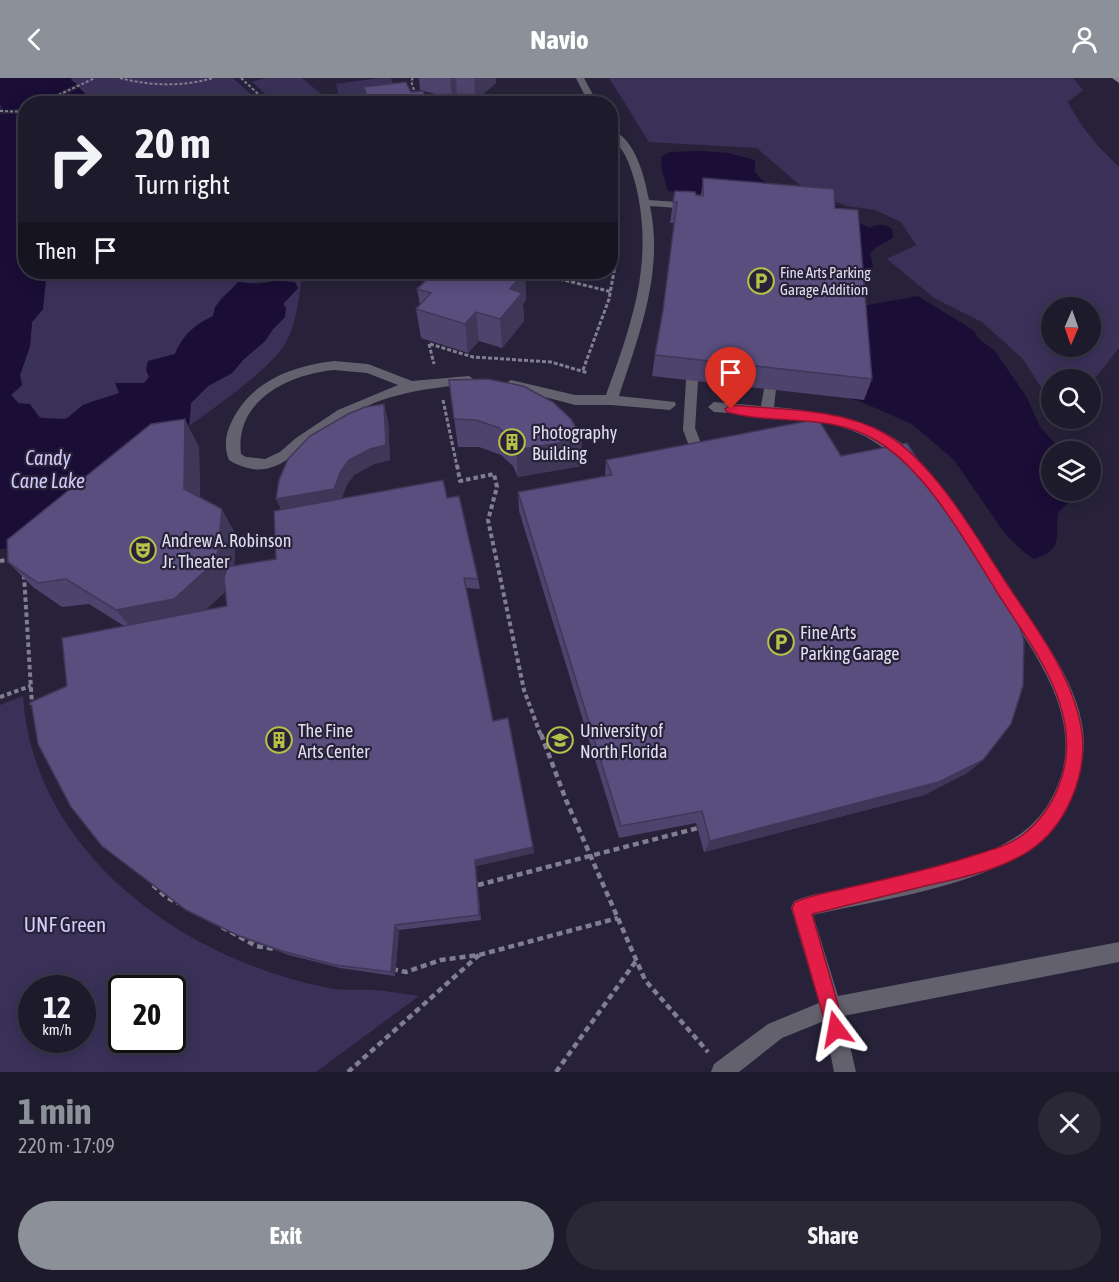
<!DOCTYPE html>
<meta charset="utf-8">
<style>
body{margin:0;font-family:"Asap Condensed",sans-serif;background:#2a2737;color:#f1f3f6;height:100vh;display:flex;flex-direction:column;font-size:22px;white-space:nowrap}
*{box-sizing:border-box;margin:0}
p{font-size:20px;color:#a0a1a9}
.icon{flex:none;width:33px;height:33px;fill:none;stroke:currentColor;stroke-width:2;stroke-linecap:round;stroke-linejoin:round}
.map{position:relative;height:994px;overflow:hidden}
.drawer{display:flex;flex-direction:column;background:#1d1a2b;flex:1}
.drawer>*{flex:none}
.banner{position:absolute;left:18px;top:18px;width:600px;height:183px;border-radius:24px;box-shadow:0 3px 15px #0003,0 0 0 2px #3b3847;background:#1d1a2b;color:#f1f3f6;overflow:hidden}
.needle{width:39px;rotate:182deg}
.tools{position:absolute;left:1041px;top:219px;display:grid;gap:12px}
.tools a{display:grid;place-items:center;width:60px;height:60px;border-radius:50%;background:#1d1a2b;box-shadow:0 3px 15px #0003,0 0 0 2px #3b3847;font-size:30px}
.speed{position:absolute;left:18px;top:897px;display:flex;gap:12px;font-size:30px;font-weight:700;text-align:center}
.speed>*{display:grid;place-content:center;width:78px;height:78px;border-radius:50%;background:#1d1a2b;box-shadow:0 3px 15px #0003,0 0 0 2px #3b3847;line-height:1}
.speed small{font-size:15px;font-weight:400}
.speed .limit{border:3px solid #111;border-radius:9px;background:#fff;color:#111}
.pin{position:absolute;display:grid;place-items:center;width:51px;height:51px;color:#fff;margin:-62px -26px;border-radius:50% 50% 50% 0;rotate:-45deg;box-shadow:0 0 6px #0007}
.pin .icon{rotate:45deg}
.me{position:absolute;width:66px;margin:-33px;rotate:347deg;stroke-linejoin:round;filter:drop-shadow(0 0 4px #0008)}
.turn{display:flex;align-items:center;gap:21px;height:126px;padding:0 18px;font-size:27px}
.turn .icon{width:78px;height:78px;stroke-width:2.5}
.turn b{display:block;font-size:42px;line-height:51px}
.then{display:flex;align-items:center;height:57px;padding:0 18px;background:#0003;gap:12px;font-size:22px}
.round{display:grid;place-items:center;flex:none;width:63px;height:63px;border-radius:32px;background:#2a2737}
.overview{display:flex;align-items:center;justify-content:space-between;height:102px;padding:0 18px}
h1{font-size:36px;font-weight:700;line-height:45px;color:#8c9099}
.primary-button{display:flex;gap:12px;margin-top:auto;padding:12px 18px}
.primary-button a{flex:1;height:69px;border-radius:36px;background:#8c9099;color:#fff;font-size:24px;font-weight:700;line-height:69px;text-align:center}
.primary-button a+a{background:#2a2737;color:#f1f3f6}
header{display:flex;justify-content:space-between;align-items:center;height:78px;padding:0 18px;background:#8c9099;color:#fff;font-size:27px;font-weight:700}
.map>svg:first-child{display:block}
.green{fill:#3a3158;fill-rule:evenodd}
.water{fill:#1a0d36}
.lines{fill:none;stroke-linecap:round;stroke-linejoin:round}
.path-far3{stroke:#827e91;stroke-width:2;stroke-dasharray:3 2;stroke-linecap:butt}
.path-far2{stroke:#827e91;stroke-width:3;stroke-dasharray:4 2;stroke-linecap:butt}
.path-far1{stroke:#827e91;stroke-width:4;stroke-dasharray:4.5 3;stroke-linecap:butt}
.path{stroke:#827e91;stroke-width:4.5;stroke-dasharray:6 4;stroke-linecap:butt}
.lane{fill:#64616e;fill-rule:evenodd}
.secondary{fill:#868397;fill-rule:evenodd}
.path-bridge{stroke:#827e91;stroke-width:4.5;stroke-dasharray:6 4;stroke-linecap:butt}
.lane-bridge{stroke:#64616e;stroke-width:12}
.wall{fill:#4d436c;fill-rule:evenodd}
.shaded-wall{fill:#3e3758}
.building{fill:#594e7e;stroke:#3e3758;stroke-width:1.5}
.route{fill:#e11d48;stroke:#92132f;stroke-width:1.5}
.labels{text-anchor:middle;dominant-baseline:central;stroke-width:4.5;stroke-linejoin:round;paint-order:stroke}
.far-poi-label{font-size:15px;fill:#e1deee;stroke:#272239;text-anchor:start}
.poi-label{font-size:18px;fill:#e1deee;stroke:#272239;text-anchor:start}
.water-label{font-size:20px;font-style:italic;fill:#d3caf8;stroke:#272239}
.near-park-label{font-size:21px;fill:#d3cbf9;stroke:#272239}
</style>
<header><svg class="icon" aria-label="back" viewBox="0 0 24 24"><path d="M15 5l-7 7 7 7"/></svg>Navio<svg class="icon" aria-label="person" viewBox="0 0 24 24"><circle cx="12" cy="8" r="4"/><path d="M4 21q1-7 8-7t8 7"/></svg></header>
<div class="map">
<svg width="1119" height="994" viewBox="0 0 1119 994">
<rect width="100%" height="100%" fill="#272239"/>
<path class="green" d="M72 0H233L260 25H84L86 24 85 15 71 2Z
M265 0H302L328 22 317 25H276L252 4Z
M379 0H391L396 15 340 22 336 6Z
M609 0H1073L1083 12 1068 24C1081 50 1098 69 1119 89V270L1091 305 1090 302H1052L1051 325 1023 281 982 244 934 220 887 181 916 167 901 144 875 132 847 128 803 110 757 70 649 64ZM1052 230H1090V268H1052Z
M40 194H303C299 216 297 246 285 266 271 290 213 331 189 348L191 325 208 308 232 295 243 282 265 263 273 251 285 239 283 226 298 210 287 203C257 204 221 202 213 238 197 246 181 260 175 276L148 283 149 299 144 306 116 305 120 315C108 320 94 321 83 327 77 331 72 339 64 341 44 346 24 332 11 317L22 307 20 297 30 268 32 244 43 231Z
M23 618C33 775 184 882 329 910 343 913 359 911 374 912 389 913 404 916 419 918L316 994H0V627ZM32 910H82V962H32ZM122 910H172V962H122Z"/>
<path class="water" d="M0 0H72L71 2 77 6 51 18 43 25 26 26 25 30 4 32 0 26Z
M79 10 88 19 86 24 52 25Z
M0 36H25L26 194H40L39 199 46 202 43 231 32 244 30 268 20 297 22 307 11 317 18 325 30 326 40 340 66 341 83 327 119 315 115 305H144L149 299 146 292 148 283 175 276C183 257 194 247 213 238L215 229 238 204 259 206 275 203 295 204 298 210 283 226 286 230 285 239 273 251 265 263 243 282 232 295 208 308 191 325 189 348 183 355 31 466 0 471Z
M702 73 728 75 755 82V94L763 103 820 124 844 130 861 146 870 150C878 145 885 146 892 151L893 160 875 170 870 176 873 189 872 191 863 193 743 120 668 113 662 93 661 79 670 74Z
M918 218 973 252 980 262 994 272 1026 318 1040 349 1062 373 1052 374V412L1073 413 1069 424 1058 435C1055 460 1064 471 1034 481L1025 475 1006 457 954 382 912 346 859 323 820 312 857 229Z"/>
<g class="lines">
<path class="path-far3" d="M120 0C150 8 183 9 213 0
M241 0 269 26
M413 0 411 3 416 18
M47 26 54 19 95 0
M0 33 26 34
M610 98 616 123 618 173"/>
<path class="path-far2" d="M512 194 564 202 612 214
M429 266 434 286
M430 266 473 279 551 284 588 295
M583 292 609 221 618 171
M443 322 457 388"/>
<path class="path-far1" d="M457 387 460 403 494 396 497 409 488 442 524 612 541 658
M0 483 11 481
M24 497 32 627
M0 619 31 608"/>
<path class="path" d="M541 656 566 722 645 902 708 974
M153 807 166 819 178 825
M222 849 256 868 275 871
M392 891 406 894 441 882 479 877 618 840
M348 994 479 877
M556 994 636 883"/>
<path class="lane" d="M576 0H584L598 26H589Z
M610 50C636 62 644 97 649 122L691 125 696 128 691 131 650 128C664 194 639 257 619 318L675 324 676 327 670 332 611 327H575L507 309 505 306 511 302 575 317H606C632 245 654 185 636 108 633 97 630 87 625 77 620 67 610 62 610 50Z
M334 283 368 286 412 303 469 298 475 302 469 306C425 311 384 315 345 340 332 348 319 356 307 366 294 376 285 386 269 390 256 394 240 389 229 382 224 370 225 357 231 345 250 304 291 288 334 283ZM334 292 367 295 398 307 338 332 296 360 280 374 265 381 246 379 241 376C234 322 290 296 334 292Z
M770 307 776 311 774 329C812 332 893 345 915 379L908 384C892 379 877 363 860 356 815 336 762 337 714 334L708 329 714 324 761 328 764 311Z
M942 416 947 417C971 452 995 487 1018 523 1044 562 1077 605 1083 652 1086 680 1079 707 1066 731 1053 754 1034 771 1010 783 950 813 878 822 813 837L838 918 1119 864V884L843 938 856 994H834L824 943 782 960 739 994H711L714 986 768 946 819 925 791 830 794 823C813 815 836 813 856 808 898 800 939 791 979 777 1008 767 1035 750 1050 723 1092 651 1040 584 1002 524 981 491 959 457 937 425L935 421Z"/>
<path class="secondary" d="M1112 0H1119V5Z"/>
<path class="path-bridge" d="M478 807 698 750"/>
<path class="lane-bridge" d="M692 303 689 351 701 382"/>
</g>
<path class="wall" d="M419 0H496V5L476 22 457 16 452 20 423 13 411 14 423 13 420 12Z
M703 100 835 130 872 301 864 322 652 298 655 277 663 233 674 145H670L673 124 696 117H701Z
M525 194 526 222 523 226 524 243 502 270 479 263 468 275 421 260 416 231 420 227 417 211Z
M449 302 581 388 518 399 513 388 501 377 479 369H458Z
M388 342 390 382 374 386 354 397 346 408 342 420H447L478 501 480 511 466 510 493 643 533 769 534 775 476 788 481 842 399 852 395 898 340 890 289 877 245 861 186 832 67 608 124 548 89 526 62 529 33 509 8 484 199 369 200 420 236 457 234 488 276 481 281 431ZM225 514 227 528 205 532Z
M606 382 983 682 967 695 924 717 704 774 696 745 619 760 519 433 518 414 605 398Z"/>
<path class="shaded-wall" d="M450 0H456L457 16 452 20Z
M474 0H496V5L476 22Z
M525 194 526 222 523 226 524 243 502 270 500 241 510 211Z
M476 234 479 263 468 275 465 246Z
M384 326 388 342 390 382 374 386 354 397 346 408 340 426 283 436 276 421 341 393Z
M185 341 199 369 200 437 184 411Z
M582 361 581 388 518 399 516 372Z
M222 431 236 457 233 498 230 509 192 545 137 556 116 532Z
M983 682 967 695 924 717 704 774 710 763Z
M533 769 534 775 476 788 481 842 479 837 475 782Z
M395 847 399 852 395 898 391 894Z"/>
<path class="building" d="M406 4 411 14 423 13 428 26H346L344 18 366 15 364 9Z
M703 100 834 111 835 130 858 132 872 301 655 277 663 232 677 124H673L675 113 695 114 696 117 703 118Z
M435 194H524L510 211 522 215 500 241 476 234 465 246 416 231 431 215 417 211Z
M488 301 523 308 553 324 571 341 582 361 516 372 511 361 499 350 476 342 454 341 449 302Z
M384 326 386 367 370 371 349 382 341 393 334 411 276 421 279 402 288 381 310 358 348 336 365 329Z
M185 341 184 411 222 431 218 473 214 485 174 521 116 532 66 501 38 505 8 484 7 462 151 346Z
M818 341 841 378 907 365 1014 531 1024 562 1023 608 1011 646 983 682 939 704 710 763 702 733 621 748 518 414 612 397 606 382Z
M443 402 447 420 459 418 478 501 464 500 493 643 508 640 533 769 475 782 479 837 395 847 391 894 335 887 282 873 237 857 186 832 102 768 71 729 38 666 31 624 67 608 62 560 227 528 224 500 227 489 276 481 274 433Z"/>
<path class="route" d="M731 327C782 332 841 330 886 356 934 385 974 455 1005 503 1035 549 1074 598 1082 655 1087 695 1068 743 1036 768 1005 792 959 800 921 809 885 818 848 827 812 836L845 951 843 958 836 961 829 958 827 951 792 830 795 824C811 817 830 814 847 810 890 800 933 791 975 777 992 772 1010 767 1024 756 1054 732 1070 693 1066 655 1061 603 1024 557 997 514 967 466 927 393 877 363 830 334 776 348 727 334L725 331Z"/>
<defs>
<g id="parking-ring" transform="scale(1.35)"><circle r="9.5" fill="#272239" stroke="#b7c147" stroke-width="1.5"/><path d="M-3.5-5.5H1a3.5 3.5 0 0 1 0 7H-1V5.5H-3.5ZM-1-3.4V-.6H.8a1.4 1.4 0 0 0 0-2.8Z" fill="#b7c147"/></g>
<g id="building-ring" transform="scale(1.35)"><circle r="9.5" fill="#272239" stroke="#b7c147" stroke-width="1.5"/><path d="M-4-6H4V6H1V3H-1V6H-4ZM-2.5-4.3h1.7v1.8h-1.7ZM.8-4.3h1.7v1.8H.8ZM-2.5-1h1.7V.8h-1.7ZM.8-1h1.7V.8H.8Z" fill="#b7c147"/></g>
<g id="theatre-ring" transform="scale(1.35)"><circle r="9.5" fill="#272239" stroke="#b7c147" stroke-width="1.5"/><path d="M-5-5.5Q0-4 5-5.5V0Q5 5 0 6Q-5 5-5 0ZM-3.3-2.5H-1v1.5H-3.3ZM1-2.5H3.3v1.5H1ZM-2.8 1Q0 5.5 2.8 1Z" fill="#b7c147"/></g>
<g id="university-ring" transform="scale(1.35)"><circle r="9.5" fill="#272239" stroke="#b7c147" stroke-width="1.5"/><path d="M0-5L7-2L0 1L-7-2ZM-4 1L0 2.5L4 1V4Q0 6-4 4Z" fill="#b7c147"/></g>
</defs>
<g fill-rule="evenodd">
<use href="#parking-ring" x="761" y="203"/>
<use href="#building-ring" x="512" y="364"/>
<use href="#theatre-ring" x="143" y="472"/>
<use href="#parking-ring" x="781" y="564"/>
<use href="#building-ring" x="279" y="662"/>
<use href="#university-ring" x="560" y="662"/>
</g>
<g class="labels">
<g class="far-poi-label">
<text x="780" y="194">Fine Arts Parking<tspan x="780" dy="17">Garage Addition</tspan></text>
</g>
<g class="poi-label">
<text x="532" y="354">Photography<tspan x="532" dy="21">Building</tspan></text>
<text x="162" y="462">Andrew A. Robinson<tspan x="162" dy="21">Jr. Theater</tspan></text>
<text x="800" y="554">Fine Arts<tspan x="800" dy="21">Parking Garage</tspan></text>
<text x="298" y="652">The Fine<tspan x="298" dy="21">Arts Center</tspan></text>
<text x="580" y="652">University of<tspan x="580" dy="21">North Florida</tspan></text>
</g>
<g class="water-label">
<text x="48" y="379">Candy<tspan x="48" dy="23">Cane Lake</tspan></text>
</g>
<g class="near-park-label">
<text x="65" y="846">UNF Green</text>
</g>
</g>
</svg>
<div class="tools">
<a><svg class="needle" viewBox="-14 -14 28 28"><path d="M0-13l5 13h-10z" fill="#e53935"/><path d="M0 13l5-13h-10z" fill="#a0a1a9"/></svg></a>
<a><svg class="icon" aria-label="search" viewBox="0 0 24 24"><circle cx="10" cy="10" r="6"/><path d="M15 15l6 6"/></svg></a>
<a><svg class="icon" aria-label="layers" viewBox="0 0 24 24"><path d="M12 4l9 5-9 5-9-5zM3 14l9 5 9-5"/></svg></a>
</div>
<div class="speed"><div>12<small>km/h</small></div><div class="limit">20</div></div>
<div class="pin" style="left:731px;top:331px;background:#d93025"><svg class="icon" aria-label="arrive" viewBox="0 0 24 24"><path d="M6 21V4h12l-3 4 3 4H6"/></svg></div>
<svg class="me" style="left:836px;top:951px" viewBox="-20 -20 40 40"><path d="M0-17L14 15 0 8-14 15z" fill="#e11d48" stroke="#fff" stroke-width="4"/></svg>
<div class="banner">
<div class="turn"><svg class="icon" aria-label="right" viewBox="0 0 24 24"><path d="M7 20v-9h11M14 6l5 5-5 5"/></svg><div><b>20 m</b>Turn right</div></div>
<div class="then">Then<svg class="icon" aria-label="arrive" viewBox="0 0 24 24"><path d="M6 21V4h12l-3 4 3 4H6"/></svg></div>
</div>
</div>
<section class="drawer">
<div class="overview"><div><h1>1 min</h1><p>220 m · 17:09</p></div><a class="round"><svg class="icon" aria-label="close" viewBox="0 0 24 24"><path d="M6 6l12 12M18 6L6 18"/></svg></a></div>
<div class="primary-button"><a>Exit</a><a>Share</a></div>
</section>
